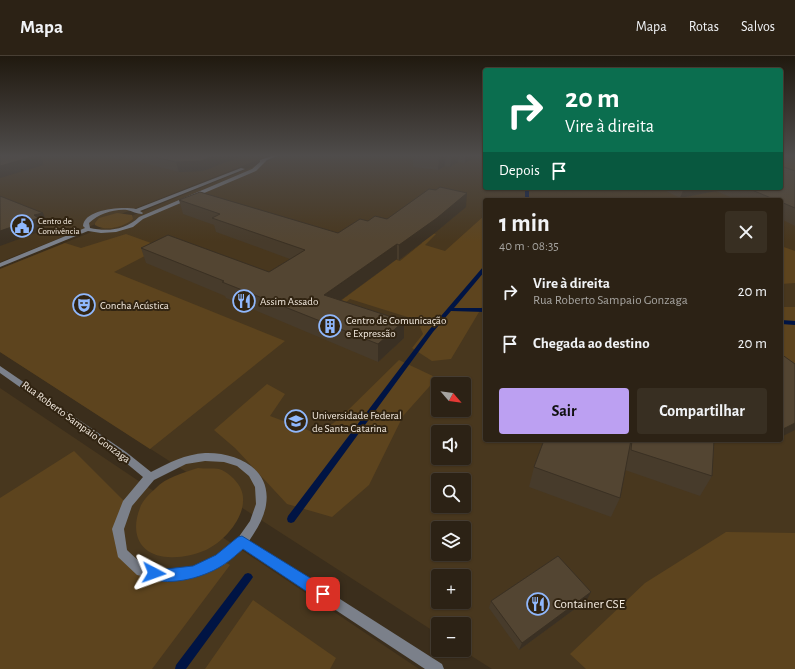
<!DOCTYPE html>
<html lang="pt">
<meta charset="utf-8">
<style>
body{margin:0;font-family:"Alegreya Sans",sans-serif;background:#382f22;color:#f1f3f6;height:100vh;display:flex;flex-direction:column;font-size:15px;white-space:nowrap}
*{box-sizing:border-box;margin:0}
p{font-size:13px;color:#a6a4a0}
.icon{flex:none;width:22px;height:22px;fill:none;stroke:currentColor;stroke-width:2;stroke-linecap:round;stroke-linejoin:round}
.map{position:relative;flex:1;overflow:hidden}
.panel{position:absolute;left:483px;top:142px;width:300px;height:244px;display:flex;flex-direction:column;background:#2c2215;border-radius:4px;box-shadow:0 1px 3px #0004,0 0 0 1px #483f34}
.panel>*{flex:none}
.top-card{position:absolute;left:483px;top:12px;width:300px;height:122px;border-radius:4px;box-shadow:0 1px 3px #0004,0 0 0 1px #483f34;background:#0b6e4f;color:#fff;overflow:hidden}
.needle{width:26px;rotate:118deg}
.fabs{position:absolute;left:431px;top:321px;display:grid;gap:8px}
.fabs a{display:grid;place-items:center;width:40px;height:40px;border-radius:4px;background:#2c2215;box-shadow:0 1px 3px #0004,0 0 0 1px #483f34;font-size:20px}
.pin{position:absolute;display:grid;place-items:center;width:34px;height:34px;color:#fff;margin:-17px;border-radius:8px;box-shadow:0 2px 6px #0006}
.me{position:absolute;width:44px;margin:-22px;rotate:94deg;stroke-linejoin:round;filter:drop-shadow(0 0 3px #0008)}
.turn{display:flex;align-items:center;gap:14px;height:84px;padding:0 16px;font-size:18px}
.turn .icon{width:52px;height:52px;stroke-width:2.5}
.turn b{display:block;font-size:28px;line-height:34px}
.then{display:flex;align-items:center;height:38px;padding:0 16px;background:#0003;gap:8px;font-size:15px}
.round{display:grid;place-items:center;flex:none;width:42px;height:42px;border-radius:4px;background:#382f22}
.headline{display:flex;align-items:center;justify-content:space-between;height:68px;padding:0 16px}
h1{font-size:24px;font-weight:700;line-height:30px}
.button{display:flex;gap:8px;margin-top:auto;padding:8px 16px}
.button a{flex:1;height:46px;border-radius:4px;background:#bca0f2;color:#111;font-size:16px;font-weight:700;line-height:46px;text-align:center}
.button a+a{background:#382f22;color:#f1f3f6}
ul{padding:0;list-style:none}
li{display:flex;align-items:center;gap:12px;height:52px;padding:0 16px}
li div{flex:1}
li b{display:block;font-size:15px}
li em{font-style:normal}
header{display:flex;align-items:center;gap:24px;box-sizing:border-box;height:56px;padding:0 20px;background:#2c2215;border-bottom:1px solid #483f34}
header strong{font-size:19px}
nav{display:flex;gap:22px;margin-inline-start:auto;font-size:14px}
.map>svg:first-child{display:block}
.built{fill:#48371e;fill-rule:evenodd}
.green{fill:#5d441e}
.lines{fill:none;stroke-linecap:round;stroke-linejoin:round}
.stream{fill:#001444;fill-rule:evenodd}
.minor{fill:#7b808a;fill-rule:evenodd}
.wall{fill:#473b2b}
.shaded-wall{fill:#3a3023}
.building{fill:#534532;stroke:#3a3023}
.route{fill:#1a73e8;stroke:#114b97}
.labels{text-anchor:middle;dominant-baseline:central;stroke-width:4;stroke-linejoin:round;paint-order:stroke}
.far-poi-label{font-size:9px;fill:#f4ebe0;stroke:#312412;text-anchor:start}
.poi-label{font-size:11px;fill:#f4ebe0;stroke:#312412;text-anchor:start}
.street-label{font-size:11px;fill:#f4ebe0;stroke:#312412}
.near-poi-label{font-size:13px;fill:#f4ebe0;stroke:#312412;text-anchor:start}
</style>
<header>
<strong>Mapa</strong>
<nav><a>Mapa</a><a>Rotas</a><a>Salvos</a></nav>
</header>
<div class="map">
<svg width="795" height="613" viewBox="0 0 795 613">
<rect width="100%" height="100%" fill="#3b2e1c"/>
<path class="built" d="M0 99H270L0 206Z
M282 99H485V132H781V99H795V613H492L462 594H464V568H438V578L0 296V213ZM485 144H781V384H485ZM438 328H464V354H438ZM438 376H464V402H438ZM438 424H464V450H438ZM438 472H464V498H438ZM438 520H464V546H438Z
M0 332 419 613H0Z"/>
<path class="green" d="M781 99H795V122L781 118Z
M117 157 132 159 133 163C124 171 106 176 95 169V167L99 162Z
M485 159V246L451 303 432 305 412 292 423 278 417 264 350 243 333 256 339 246 389 209 336 191 342 187 400 205 422 187 371 173 385 164 436 178 425 189 445 195Z
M126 178 162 191 114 216 285 285 150 393 0 296V213L65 187 81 192Z
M781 190 795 195V227L781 228Z
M781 251H795V310L781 300Z
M399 304 437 322 403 360 369 429 332 461 287 448 235 392 214 374 267 328 285 338 270 360 318 378 339 363Z
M74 395 127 448 118 473 122 497 141 515 166 520 221 504 230 509 152 613H0V442Z
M198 412C205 413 213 412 219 413 228 416 235 423 240 431 252 454 227 484 206 494 194 499 181 502 168 501 139 499 130 477 140 452 142 445 150 437 155 433 166 421 183 417 198 412Z
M726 476 795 477V613H586L570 598 645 527Z
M253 544 336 602 330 613H205Z"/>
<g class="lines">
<path class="stream" d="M525 132H529V144H525Z
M483 211H485V215L454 252H485V256L451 255 433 276 294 466 291 467 288 466 287 463 288 460 429 274Z
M781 264 795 265V269L781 268Z
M248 517 251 518 253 521 251 524 186 613H175L176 609 245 518Z"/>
<path class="minor" d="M275 99H280L267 104 256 115 143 163 133 171 116 176 101 177 88 175 0 211V207L85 172 83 170C84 153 123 150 136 153L241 112 245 113 140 155 143 157 142 158C137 158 132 155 127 154 113 153 99 158 89 167L90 172C107 176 126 174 139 161L252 113 260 106V104Z
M0 310 126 396 151 416C168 407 186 398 205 397 236 396 272 412 266 449 264 462 257 473 249 485L442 608 444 613H425L243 493 225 508 193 522 166 526 137 519 118 501 112 473 123 445 143 421 120 402 0 317ZM205 405 224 406 237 410 249 420 255 431 256 448 250 465 238 482 217 500 193 510 166 514 144 510 127 494 124 473 132 450 154 424 186 408Z"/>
</g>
<path class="wall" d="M105 99H245L203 115 179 116 124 102 120 104Z
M413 99H479L465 107 458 106 450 111 445 110 438 114 413 111Z
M795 115V170L781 163V144H737L716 135 680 142 660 132H781Z
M179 144 338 177 368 165 387 163 466 151 436 176 399 204 397 203 341 244 404 265V282L378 306 226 242 225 240 146 207 141 192 269 216 290 203 216 176 214 169 183 158Z
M544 384H714L712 420 700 440 625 414 620 442 611 461 529 431 534 411Z
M767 384H775L770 386Z
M587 544 519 594 489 552 491 545Z"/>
<path class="shaded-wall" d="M40 99 44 109 0 122V110Z
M118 99H123L124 102 120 104Z
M217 99H245L203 115 179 116 176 106Z
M443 99H446L445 110 438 114 439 101Z
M451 99H458V106L450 111Z
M465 99H479L465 107Z
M684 132H717L716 135 680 142Z
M467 137 466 151 436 176 399 204V189Z
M43 157 48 169 42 171 44 174 0 190V175L34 159Z
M397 188V203L326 255 324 239Z
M404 265V282L378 306V288Z
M795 367V374L781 381V374Z
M591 536 587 544 519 594 522 587Z"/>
<path class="building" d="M0 99H39L0 110Z
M146 99H217L201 105 176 106Z
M418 99H443L439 101Z
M781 110 795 115V152L781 146V144H776L747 132H781Z
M440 131 467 137 437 162 399 189 397 188 324 239 404 265 378 288 222 226 224 225 141 192 168 179 269 216 305 194 212 162 220 158 179 144 200 136 338 177 360 163 368 165 375 160 387 163 429 133 436 134Z
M0 140 43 157 34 159 38 162 0 175Z
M781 298 795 308V367L781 374Z
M544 384H631L620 442 534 411Z
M632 384H714L712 420 631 394Z
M558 500 591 536 522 587 491 545Z"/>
<linearGradient id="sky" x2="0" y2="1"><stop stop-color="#20190f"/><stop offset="0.54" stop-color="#4f4c4b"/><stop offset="1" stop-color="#4f4c4b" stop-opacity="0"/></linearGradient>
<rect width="795" height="185" fill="url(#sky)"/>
<path class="route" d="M242 480 328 533 330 538 328 543 323 545 318 543 243 493C237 498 232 503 226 507 207 521 171 531 149 522L147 517 149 513 154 511 166 513 193 510 216 499 238 481Z"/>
<defs>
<g id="civic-ring" transform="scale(1.15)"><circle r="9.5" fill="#312412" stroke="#90b8fd" stroke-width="1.5"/><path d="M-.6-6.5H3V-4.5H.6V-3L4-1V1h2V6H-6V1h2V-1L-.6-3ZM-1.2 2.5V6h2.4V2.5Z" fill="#90b8fd"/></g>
<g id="restaurant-ring" transform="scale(1.15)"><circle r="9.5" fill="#312412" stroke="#90b8fd" stroke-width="1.5"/><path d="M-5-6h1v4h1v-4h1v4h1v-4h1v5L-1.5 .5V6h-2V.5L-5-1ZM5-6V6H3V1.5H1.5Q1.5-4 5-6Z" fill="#90b8fd"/></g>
<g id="theatre-ring" transform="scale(1.15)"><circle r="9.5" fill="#312412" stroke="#90b8fd" stroke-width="1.5"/><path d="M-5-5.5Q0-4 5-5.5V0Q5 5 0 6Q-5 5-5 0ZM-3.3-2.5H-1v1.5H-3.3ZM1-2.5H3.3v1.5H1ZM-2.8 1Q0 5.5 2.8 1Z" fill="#90b8fd"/></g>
<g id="building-ring" transform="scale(1.15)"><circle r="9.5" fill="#312412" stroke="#90b8fd" stroke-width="1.5"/><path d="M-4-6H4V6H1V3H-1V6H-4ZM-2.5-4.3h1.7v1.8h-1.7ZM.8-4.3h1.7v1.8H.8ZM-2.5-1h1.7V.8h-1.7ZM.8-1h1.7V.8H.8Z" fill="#90b8fd"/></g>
<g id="university-ring" transform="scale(1.15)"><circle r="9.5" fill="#312412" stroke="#90b8fd" stroke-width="1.5"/><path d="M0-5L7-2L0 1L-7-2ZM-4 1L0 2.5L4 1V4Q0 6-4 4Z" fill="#90b8fd"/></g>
</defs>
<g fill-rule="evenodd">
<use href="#civic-ring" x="22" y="170"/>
<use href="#restaurant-ring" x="244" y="245"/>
<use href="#theatre-ring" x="84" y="249"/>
<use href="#building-ring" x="330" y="270"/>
<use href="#university-ring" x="296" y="365"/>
<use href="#restaurant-ring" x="538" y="548"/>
</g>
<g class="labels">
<g class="far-poi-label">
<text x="38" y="165">Centro de<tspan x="38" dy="10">Convivência</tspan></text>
</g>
<g class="poi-label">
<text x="260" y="245">Assim Assado</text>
<text x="100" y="249">Concha Acústica</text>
<text x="346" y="264">Centro de Comunicação<tspan x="346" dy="13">e Expressão</tspan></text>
<text x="312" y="359">Universidade Federal<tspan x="312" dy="13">de Santa Catarina</tspan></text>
</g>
<g class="street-label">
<text transform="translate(76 366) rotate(36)">Rua Roberto Sampaio Gonzaga</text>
</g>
<g class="near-poi-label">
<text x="554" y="548">Container CSE</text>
</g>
</g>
</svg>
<div class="fabs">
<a><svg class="needle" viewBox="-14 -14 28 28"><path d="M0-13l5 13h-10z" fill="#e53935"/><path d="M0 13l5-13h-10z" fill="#a6a4a0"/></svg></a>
<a><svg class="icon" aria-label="sound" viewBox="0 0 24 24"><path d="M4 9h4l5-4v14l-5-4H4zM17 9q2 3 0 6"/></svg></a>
<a><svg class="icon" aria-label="search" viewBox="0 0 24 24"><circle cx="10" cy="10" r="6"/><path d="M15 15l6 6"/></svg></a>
<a><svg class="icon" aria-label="layers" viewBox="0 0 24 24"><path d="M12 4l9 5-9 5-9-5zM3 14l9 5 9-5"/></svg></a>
<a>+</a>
<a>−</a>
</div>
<div class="pin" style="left:323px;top:538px;background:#d93025"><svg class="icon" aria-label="arrive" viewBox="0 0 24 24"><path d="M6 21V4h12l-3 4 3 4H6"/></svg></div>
<svg class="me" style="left:154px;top:517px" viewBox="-20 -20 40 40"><path d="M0-17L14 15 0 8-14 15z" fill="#1a73e8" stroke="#fff" stroke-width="4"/></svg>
<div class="top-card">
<div class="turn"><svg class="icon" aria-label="right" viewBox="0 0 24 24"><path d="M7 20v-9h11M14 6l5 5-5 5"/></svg><div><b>20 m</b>Vire à direita</div></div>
<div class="then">Depois<svg class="icon" aria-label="arrive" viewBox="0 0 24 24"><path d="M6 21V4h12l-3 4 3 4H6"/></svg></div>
</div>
<section class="panel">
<div class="headline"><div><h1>1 min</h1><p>40 m · 08:35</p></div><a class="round"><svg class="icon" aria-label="close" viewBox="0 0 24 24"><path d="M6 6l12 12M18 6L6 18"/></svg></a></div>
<ul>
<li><svg class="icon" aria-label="right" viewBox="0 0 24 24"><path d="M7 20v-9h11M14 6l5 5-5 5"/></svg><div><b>Vire à direita</b><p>Rua Roberto Sampaio Gonzaga</p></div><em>20 m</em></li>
<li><svg class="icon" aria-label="arrive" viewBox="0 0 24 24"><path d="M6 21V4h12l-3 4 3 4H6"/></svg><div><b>Chegada ao destino</b></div><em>20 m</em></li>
</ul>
<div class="button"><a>Sair</a><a>Compartilhar</a></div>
</section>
</div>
